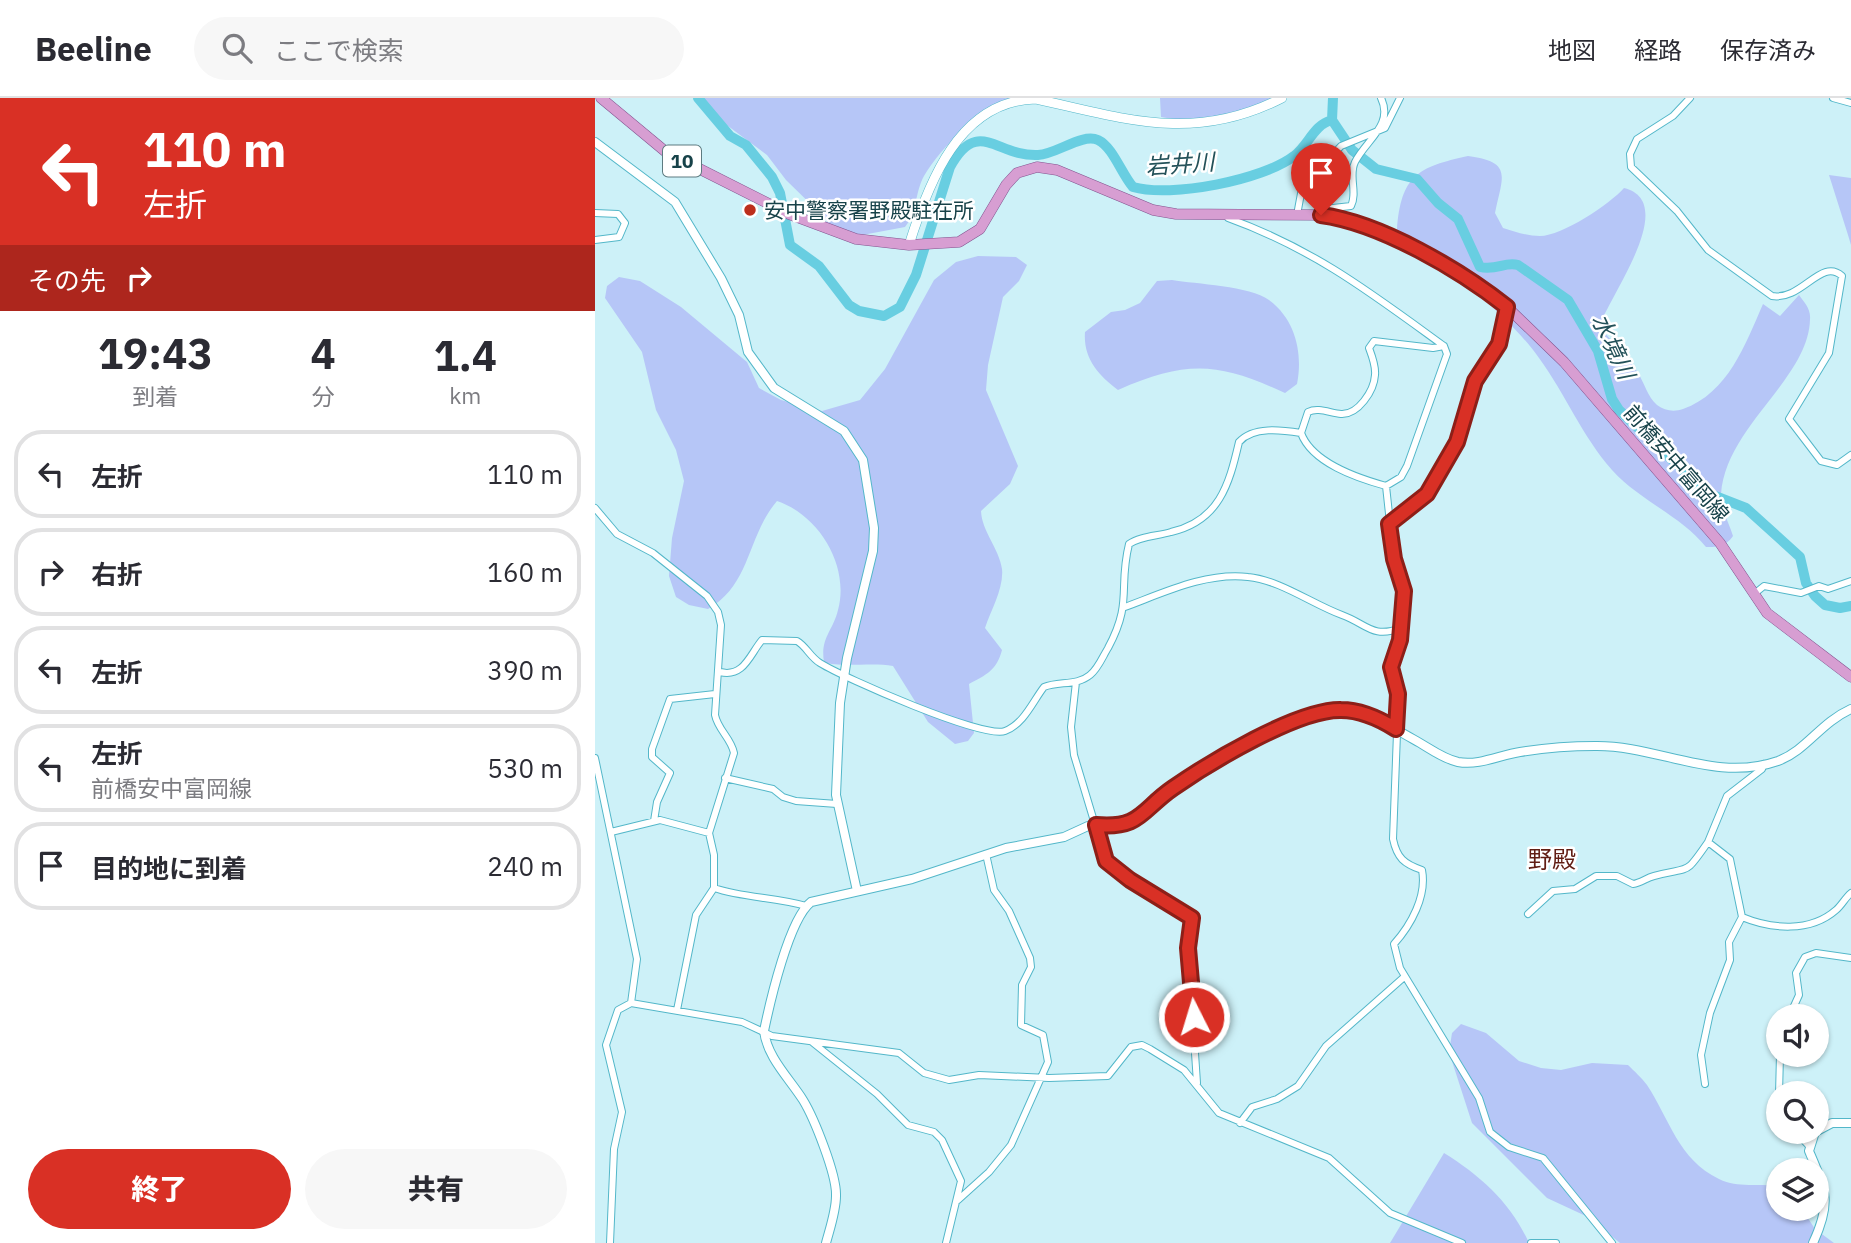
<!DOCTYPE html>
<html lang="ja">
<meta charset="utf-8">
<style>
body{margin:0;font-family:"IBM Plex Sans","Noto Sans JP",sans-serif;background:#f7f7f7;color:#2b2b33;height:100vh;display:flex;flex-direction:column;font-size:26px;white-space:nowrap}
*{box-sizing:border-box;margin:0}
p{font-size:23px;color:#7c7c81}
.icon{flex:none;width:38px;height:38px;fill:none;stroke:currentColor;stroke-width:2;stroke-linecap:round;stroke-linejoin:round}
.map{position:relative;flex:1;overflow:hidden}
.details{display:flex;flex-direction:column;background:#fff;width:595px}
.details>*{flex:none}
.hud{background:#d93025;color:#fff;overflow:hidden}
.fabs{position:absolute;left:1171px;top:906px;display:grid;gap:14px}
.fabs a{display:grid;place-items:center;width:63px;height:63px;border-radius:50%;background:#fff;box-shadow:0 2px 5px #0004;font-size:35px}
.pin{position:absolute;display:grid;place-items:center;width:60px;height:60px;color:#fff;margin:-72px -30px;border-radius:50% 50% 50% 0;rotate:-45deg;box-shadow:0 0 7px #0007}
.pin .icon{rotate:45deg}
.me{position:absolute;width:77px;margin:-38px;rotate:355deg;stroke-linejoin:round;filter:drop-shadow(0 0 5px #0008)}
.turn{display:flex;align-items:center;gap:24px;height:147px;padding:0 28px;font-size:32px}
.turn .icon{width:91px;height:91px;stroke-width:2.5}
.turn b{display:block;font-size:49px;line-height:60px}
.then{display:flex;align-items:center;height:66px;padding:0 28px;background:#0003;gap:14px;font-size:26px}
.eta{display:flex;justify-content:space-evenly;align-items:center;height:119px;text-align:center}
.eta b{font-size:42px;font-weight:800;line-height:49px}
.primary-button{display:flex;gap:14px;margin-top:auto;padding:14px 28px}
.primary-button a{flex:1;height:80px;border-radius:42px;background:#d93025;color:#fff;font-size:28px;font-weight:800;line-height:80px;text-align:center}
.primary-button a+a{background:#f7f7f7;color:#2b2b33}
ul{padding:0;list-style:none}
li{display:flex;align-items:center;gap:21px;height:88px;margin:0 14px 10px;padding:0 14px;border:4px solid #e1e1e2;border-radius:28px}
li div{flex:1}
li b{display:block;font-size:26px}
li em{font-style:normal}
header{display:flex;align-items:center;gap:42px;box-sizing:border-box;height:98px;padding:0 35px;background:#fff;border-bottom:2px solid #e1e1e2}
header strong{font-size:33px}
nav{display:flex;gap:38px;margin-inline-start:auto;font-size:24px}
.search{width:490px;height:63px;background:#f7f7f7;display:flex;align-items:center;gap:18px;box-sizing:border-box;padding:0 24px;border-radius:38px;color:#7c7c81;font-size:26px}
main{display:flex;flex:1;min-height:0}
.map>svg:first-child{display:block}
.green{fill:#b6c6f7}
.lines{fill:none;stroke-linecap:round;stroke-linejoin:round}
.river{stroke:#68cee1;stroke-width:10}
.minor-casing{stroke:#53b7c9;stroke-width:8}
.tertiary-casing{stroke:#53b7c9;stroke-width:10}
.secondary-casing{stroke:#53b7c9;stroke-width:10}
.primary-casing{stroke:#83548f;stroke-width:11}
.minor{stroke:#fff;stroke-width:6}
.tertiary{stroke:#fff;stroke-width:8}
.secondary{stroke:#fff;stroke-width:9}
.primary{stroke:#d79ed2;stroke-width:10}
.route-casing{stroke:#8d1f18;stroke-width:18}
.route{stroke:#d93025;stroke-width:12}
.poi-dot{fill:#bc2f1d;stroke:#fff;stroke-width:2.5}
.labels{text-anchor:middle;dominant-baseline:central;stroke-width:5;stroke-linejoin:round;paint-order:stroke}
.shield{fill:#fff;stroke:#5d7b80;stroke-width:2}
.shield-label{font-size:19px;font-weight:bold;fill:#174249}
.poi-label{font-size:21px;fill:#174249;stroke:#fff;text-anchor:start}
.street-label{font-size:21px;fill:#174249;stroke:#fff}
.water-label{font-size:23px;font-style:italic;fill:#235159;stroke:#fff}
.quarter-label{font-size:24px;fill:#611e14;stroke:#fff}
</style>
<header>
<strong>Beeline</strong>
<div class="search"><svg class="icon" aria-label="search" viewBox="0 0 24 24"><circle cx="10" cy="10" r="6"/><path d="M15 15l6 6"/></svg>ここで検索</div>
<nav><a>地図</a><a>経路</a><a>保存済み</a></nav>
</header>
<main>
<section class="details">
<div class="hud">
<div class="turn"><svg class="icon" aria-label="left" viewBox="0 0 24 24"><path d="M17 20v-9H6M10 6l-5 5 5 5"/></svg><div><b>110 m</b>左折</div></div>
<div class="then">その先<svg class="icon" aria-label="right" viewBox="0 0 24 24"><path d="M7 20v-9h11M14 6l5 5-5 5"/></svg></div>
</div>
<div class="eta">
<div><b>19:43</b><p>到着</p></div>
<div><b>4</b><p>分</p></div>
<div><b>1.4</b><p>km</p></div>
</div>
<ul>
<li><svg class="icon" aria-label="left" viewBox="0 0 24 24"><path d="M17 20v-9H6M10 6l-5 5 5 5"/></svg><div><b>左折</b></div><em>110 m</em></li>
<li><svg class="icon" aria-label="right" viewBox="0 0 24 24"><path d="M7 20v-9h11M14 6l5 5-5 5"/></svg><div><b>右折</b></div><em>160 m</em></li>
<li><svg class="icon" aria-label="left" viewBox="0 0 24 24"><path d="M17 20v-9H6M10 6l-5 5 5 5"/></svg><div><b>左折</b></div><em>390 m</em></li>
<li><svg class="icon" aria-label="left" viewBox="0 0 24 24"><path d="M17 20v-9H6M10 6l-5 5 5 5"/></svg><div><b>左折</b><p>前橋安中富岡線</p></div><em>530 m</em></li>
<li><svg class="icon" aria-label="arrive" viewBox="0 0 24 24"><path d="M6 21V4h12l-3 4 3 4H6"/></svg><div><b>目的地に到着</b></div><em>240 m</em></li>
</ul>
<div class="primary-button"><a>終了</a><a>共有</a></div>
</section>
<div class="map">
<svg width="1256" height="1145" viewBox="0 0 1256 1145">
<rect width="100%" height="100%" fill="#cdf1f8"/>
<path class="green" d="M108 0H420C387 9 346 49 329 78 320 94 322 115 310 129L262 138 231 127 232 122 191 82 172 57 129 25Z
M565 0H679C638 16 610 27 566 19Z
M873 58C919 64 907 79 900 115L908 130C920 134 933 138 945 138 967 138 1015 106 1029 90 1085 104 1015 197 1004 229 1017 243 1033 258 1043 275 1050 286 1052 298 1062 307 1070 313 1079 314 1088 311 1133 295 1150 247 1168 206L1185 218 1204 197C1209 204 1216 211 1215 221 1214 281 1131 328 1126 396 1125 409 1134 425 1138 438 1130 449 1124 449 1111 449 1085 417 1045 403 1017 372 987 338 971 297 944 260 913 216 846 164 802 132 806 77 823 69 873 58Z
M1234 77 1256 80V147L1253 137Z
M383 158 421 159 432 167 424 183 408 199 393 267 391 292 423 368 415 386 386 413C387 434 404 450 407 471 409 490 396 512 390 530L407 552C402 572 391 577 374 586L379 635 373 643 360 646 333 624 298 568C277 564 245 570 229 564 225 540 238 533 243 512 255 468 224 417 182 403 152 438 156 487 113 511L94 507 81 499 74 478 77 440 89 383 81 352 61 312 47 254 10 200 12 188 24 179 45 183 86 209 152 264 164 290 186 302 227 313 265 302 290 271 339 182 361 164Z
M577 182C601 186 655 188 674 202 701 222 708 256 702 286L690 295C623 264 592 262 523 292 503 277 488 260 490 234L516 214 530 212 545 205 562 183Z
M866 926 891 935 924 963 946 970 966 972 997 965 1033 967C1039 973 1047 980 1052 987 1075 1022 1083 1061 1124 1081 1144 1091 1163 1084 1183 1089V1111H1207L1220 1131 1239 1145H1025L993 1119 952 1100 877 1025 854 954 857 935Z
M849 1055C886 1078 916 1105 934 1145H795Z"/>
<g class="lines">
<path class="river" d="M103 0 135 38 151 47 177 79 185 95 195 147 224 168 254 207 264 213 289 218 305 209 321 177 355 69C383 18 402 59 443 57 462 56 487 35 503 42 518 49 527 77 538 89 576 100 668 82 699 58 714 47 718 27 737 22
M737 22 757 52 781 71 822 81 843 105 863 121 885 169C902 173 910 163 923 167L973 202 1003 253 1017 301 1024 312 1088 372 1102 391 1151 410 1205 459 1211 485 1220 498 1230 507 1245 510 1256 508
M737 22 738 0"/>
<g class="minor-casing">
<path id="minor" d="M1095 0 1078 18 1042 41 1035 56 1036 69 1082 113 1113 152 1177 198C1207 203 1226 159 1247 178L1234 255 1194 321 1226 363 1242 367 1256 357
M1238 0 1256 5
M0 115 23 116 30 125 24 139 0 142
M632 116 633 120C719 151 776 195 849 248L852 256 812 368 806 379 791 388C762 380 717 365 706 335L713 314C723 309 735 315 746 316 763 317 779 293 780 277 781 268 777 258 774 250L779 243 838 250 849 248
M702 117 707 90 746 48 790 30 805 0
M726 117 729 111 756 108C763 94 753 78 760 64 771 42 799 27 786 0
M791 388 799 462 809 493 805 542 796 569 803 609 798 741C802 760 809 766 827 772 832 798 816 827 799 846L805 870 884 1000 895 1034 914 1049 948 1060 1017 1145
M0 410 22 436 58 455 112 498 123 514 126 527 120 617C123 632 136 640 139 655L114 735 119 757V790L101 817 82 912
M794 426 832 395 862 344 879 283 904 246 912 209
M1159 496 1169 488 1206 495 1224 488 1233 491 1256 483
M530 509C568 495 611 474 653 479 685 482 717 506 747 517 772 526 777 541 806 530
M125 574C149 580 155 556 167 542L202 543C211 548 215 559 225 565 249 580 388 641 410 633 429 626 438 603 449 589 464 583 482 588 495 577 503 571 508 558 513 550 538 504 523 490 534 446 545 438 563 438 576 434 624 423 634 387 644 344 658 328 687 332 706 335
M481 584 476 629 479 657 511 763 535 782 597 820 593 850 602 985
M0 660 42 861 36 905
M1169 666 1167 671 1132 698 1113 744 1135 761 1147 819C1176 831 1215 835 1241 812 1247 807 1250 800 1256 795
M130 680 178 691 188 699 201 703 242 706
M59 723 62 704 75 675 57 659V651L75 601 120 596
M16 734 65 722 114 735
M119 790C149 800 180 799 211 808
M933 816 958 793 980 791 1001 778H1022L1038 786C1046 785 1051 780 1059 778 1096 768 1089 779 1113 744
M1194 919 1204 897 1201 875 1210 859 1221 855 1256 860
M217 944 282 996 313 1027 339 1034 347 1042 366 1083 351 1145
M1110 986 1106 957 1115 915 1135 862 1134 844 1147 819
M1184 996 1185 957
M645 1025 657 1009 682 1001 703 988 731 948 808 880
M1201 1034 1214 1048
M363 1102 394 1074 416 1047 453 964 448 937 426 927 427 887 436 869 435 860 414 813 399 792 391 756
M15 1145 19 1051 27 1014 11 947 23 912 36 905 147 924 177 938 304 955 329 975 354 982 384 977 454 980 513 978 536 949 547 947 555 951 589 972 624 1015 734 1060 795 1115 867 1145
M936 1145H961"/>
</g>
<g class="tertiary-casing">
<path id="tertiary" d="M0 44 80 104 126 180 144 217 153 254 179 290 249 333 268 362 279 430 278 453 252 560 245 605 241 697 262 793
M1222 1033 1237 1025H1256
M231 1145C235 1130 241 1113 241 1098 242 1077 219 1020 208 1002 194 980 172 959 169 933 175 904 194 821 216 804L317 781 411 750 469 739 493 728 536 726 577 691 700 621C759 605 774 616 825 645 837 652 849 661 863 664 884 668 905 657 925 654 950 650 975 648 1000 648 1062 647 1120 685 1183 663 1212 652 1225 625 1256 611
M1218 1145C1237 1104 1231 1093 1214 1053L1220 1034"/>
</g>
<g class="secondary-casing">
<path id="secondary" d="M314 147C333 86 364 2 441 1 531 21 599 45 687 0"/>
</g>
<g class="primary-casing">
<path id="primary" d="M6 0 71 54 194 116 261 141 314 147 364 144 385 131 411 87 422 75 442 69 462 72 558 112 581 116 726 117 749 120 772 129 844 164 912 209 969 264 1125 445 1172 515 1256 579"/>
</g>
<use href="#minor" class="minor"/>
<use href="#tertiary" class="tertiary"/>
<use href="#secondary" class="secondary"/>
<use href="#primary" class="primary"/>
</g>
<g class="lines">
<g class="route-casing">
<path id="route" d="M599 919 593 850 597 820 535 782 511 763 501 727C546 731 546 712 578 690 614 665 703 611 746 612 765 612 785 621 801 631L803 596 796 569 805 542 809 493 799 461 794 426 832 396 862 344 880 283 904 246 912 209C865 172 786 125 726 117"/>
</g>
<use href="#route" class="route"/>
</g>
<circle class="poi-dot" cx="155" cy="112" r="7"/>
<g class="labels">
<rect class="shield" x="68" y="47.5" width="38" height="31" rx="5"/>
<g class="shield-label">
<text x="87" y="63">10</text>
</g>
<g class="poi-label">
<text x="169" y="112">安中警察署野殿駐在所</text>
</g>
<g class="street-label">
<text transform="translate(1082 365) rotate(49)">前橋安中富岡線</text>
</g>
<g class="water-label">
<text transform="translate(585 65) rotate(-4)">岩井川</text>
<text transform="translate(1019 248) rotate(65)">水境川</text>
</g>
<g class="quarter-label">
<text x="957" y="761">野殿</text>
</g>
</g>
</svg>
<div class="fabs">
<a><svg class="icon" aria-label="sound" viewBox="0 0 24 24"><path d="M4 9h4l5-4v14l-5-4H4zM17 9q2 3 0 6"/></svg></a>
<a><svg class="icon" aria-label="search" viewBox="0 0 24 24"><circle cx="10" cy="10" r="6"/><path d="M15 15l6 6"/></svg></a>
<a><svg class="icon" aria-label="layers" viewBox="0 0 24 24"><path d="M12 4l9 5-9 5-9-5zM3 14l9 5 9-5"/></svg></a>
</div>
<div class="pin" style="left:726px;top:117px;background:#d93025"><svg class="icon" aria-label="arrive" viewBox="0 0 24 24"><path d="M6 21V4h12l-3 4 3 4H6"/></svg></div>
<svg class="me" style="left:599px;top:919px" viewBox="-20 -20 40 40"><circle r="17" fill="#d93025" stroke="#fff" stroke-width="3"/><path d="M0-11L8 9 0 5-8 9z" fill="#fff"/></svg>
</div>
</main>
